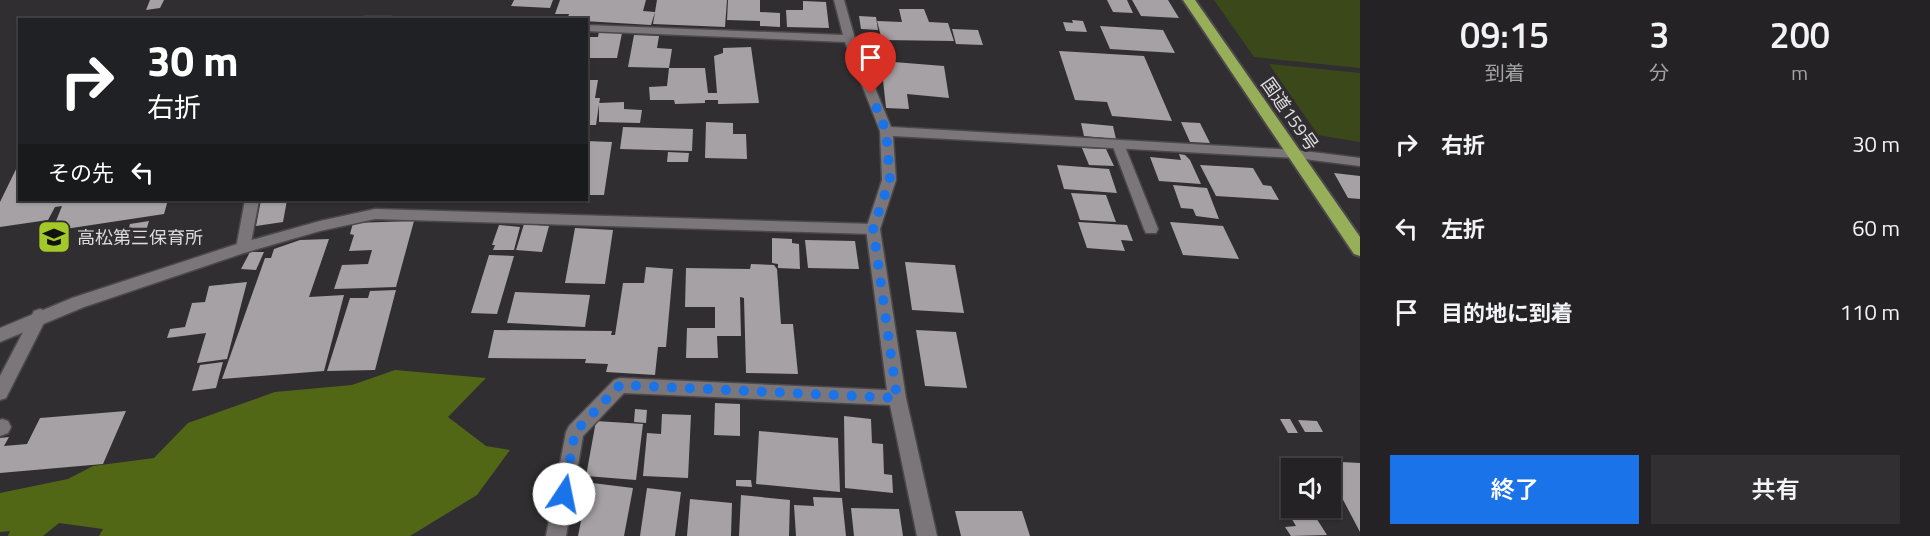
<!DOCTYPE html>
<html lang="ja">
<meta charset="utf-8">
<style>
body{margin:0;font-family:"Titillium Web","Noto Sans JP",sans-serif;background:#312f32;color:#f1f3f6;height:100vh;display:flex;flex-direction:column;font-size:22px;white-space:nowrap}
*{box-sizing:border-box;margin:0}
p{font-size:20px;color:#a3a4a7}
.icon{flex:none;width:33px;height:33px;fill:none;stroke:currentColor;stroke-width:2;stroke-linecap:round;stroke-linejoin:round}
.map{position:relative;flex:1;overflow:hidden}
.sheet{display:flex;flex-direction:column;background:#252225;width:570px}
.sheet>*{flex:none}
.hud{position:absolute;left:18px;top:18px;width:570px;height:183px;border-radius:0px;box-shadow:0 2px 4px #0004,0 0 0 2px #423f42;background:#202124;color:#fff;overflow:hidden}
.buttons{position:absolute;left:1281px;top:458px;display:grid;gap:12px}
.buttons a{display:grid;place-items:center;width:60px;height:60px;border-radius:0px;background:#252225;box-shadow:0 2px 4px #0004,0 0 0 2px #423f42;font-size:30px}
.pin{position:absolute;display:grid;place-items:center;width:51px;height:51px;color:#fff;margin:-62px -26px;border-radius:50% 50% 50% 0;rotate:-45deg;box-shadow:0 0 6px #0007}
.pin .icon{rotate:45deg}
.me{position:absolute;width:66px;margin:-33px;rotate:11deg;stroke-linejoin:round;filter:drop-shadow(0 0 4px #0008)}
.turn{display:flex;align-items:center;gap:21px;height:126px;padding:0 30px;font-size:27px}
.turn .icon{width:78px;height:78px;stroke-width:2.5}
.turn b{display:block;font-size:42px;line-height:51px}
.then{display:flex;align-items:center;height:57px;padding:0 30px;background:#0003;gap:12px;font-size:22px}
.eta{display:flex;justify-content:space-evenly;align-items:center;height:102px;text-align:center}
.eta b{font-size:36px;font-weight:600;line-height:42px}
.action{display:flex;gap:12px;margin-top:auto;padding:12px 30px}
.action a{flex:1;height:69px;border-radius:0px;background:#1a73e8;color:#fff;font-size:24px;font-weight:600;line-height:69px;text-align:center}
.action a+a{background:#312f32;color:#f1f3f6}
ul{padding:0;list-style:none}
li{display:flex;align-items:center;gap:18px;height:84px;padding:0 30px}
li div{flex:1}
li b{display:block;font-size:22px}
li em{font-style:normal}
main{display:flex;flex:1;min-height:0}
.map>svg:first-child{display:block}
.green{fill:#3b4819}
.forest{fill:#526715}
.building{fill:#a5a1a5}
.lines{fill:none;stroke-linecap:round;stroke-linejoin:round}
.service-casing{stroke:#4c494c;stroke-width:3}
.minor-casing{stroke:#4c494c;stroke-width:3}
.tertiary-casing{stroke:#4c494c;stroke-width:3}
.trunk-casing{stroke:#4c494c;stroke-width:4}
.service{fill:#7a7679;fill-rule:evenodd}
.minor{fill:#7a7679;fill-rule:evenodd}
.tertiary{fill:#7a7679;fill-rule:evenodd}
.trunk{fill:#98af5a;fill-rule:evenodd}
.route{stroke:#1a73e8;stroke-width:10;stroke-dasharray:0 18}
.labels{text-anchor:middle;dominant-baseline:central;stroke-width:6;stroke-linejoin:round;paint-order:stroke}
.street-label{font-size:18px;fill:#dedcde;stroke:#312e31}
.poi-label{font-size:18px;fill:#dedcde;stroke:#312e31;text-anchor:start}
</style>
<main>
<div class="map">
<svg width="1360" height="536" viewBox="0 0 1360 536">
<rect width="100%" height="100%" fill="#312e31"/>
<path class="green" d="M1214 0H1360V68L1254 57Z
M1269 64 1360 73V142L1318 135Z"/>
<path class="forest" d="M395 370 486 378 448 417 486 446 510 450 477 495 410 536H99L103 529 59 523 43 536H8L10 531 0 532V493L68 479 93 466 154 458 188 423 275 392 352 385Z"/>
<path class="building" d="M150 0H164L160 8 146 10Z
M514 0H553L550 8 511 6Z
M560 0H646L643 11 655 12 651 25 567 20 569 14H555Z
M657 0H727L725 27 653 24Z
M728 0H760V12L780 13V27L760 26V21L727 20Z
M1107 0H1127L1133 13 1113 12Z
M1132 0H1168L1179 18 1141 16Z
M803 1 826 2 829 28 787 27 786 10H803Z
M899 9H924L929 22 948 23 954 41 882 40 877 21 902 22Z
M859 16 876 17 878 30 861 29Z
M1072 20 1083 21 1087 32 1066 31 1063 22 1073 23Z
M1100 26 1163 30 1175 53 1110 49Z
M952 29 978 30 983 45 956 44Z
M599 31 622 33 617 58H586V37H598Z
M634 35 659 36 657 48 672 49 669 68H705L708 93H717L714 56 723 53V48L751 47 759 103 718 104V100H705V103L675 104 674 100H650L649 87 667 86 669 68 628 67Z
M1059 51 1144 56 1172 121 1112 116 1107 102 1075 100Z
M881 61 944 66 949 98 907 94 909 109 886 108Z
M586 80H598L595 98H600L596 125H586Z
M624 102V109L642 110 640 123 599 122V103Z
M706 122 733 123V134H746L747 159 705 158Z
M1181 122 1200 123 1210 143 1190 142Z
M1081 123 1113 126 1116 139 1084 136Z
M623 127 693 129 692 151 620 149Z
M586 141 612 142 604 195H586Z
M1082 148 1106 149 1114 166 1089 165Z
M668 152 689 153 688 162H667Z
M1179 154 1185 155 1190 160 1201 184 1159 181 1150 157 1181 160Z
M20 161V200H168L164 214 52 231 62 206 55 207 48 220 0 227V202Z
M1057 165 1109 169 1117 193 1064 189Z
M1200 165 1253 168 1263 185 1271 186 1279 200 1216 196Z
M1334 173 1360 176V199L1348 198Z
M1173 185 1207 188 1219 219 1196 216 1193 209 1181 208Z
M1071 193 1106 195 1116 222 1080 220Z
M261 200H287L283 222 256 226Z
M149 221 143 241 124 244 130 224Z
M414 221 396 287 334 289 342 265 368 264 372 250 349 251 354 235 350 234 353 223Z
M1078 222 1127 225 1133 241 1121 240 1125 251 1087 248Z
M1170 222 1223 226 1239 259 1183 255Z
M524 224 549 226 542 252 516 250Z
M499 225 520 227 514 250H493L495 245H492Z
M575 228 613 230 605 284 565 283Z
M772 238 792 239V243L799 244 800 269 778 268V264L772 263Z
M329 239 309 297 344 295 324 371 222 379 265 258H271L274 249 300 240Z
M805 240 855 241 859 269 808 268Z
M250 252H264L256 270 241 269Z
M489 255 514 256 497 314 471 313Z
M905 262 955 265 964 313 912 310Z
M751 264 774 265 777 269 781 324H793L798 374 746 373 744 298 740 297 741 336H717L718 358H686L687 328H715V307H685L686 268 750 269Z
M646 267 673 269 666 347H658L655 375 606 372 608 364 585 363 586 359 488 358 494 330 612 331 611 335H615L623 283H644Z
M247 282 227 359 197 363 206 333 167 338 170 329 185 327 192 303 205 302 209 286Z
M396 290 375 370 327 371 350 298H368L370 291Z
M515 292 590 295 585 327 507 323Z
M916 330 956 332 967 388 925 386Z
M223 362 216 388 192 391 200 365Z
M715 403 740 404V436L714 435Z
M635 409 647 410 646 423 634 422Z
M126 411 103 464 0 473V438L9 437 4 446 27 444 40 418Z
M662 414 691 415 688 478 643 476 647 433 661 434Z
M844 416 871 419 872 443 883 444 884 474 892 475 893 493 845 488Z
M1280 419H1290L1298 433H1288Z
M1298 420 1317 421 1323 432H1305Z
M596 421 643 424 636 480 586 476Z
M759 431 838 438 840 492 756 484Z
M1323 461 1360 463V532L1330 475V468H1327Z
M736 480H751L752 487 736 486Z
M584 482 633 488 624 536H578L582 516 577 515Z
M647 488 681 492 675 536H640Z
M741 495 790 500 789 536H739Z
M813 497 842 498 846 536H796L794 505 814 506Z
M690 499 732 503 731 536H687Z
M851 508 899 509 903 536H854Z
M1311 510 1327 535 1291 536 1285 527 1296 526 1287 511Z
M955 511H1022L1030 536H961Z"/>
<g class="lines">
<g class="service-casing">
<path id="service" d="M1118 140 1124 144 1158 229 1156 233H1146L1144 229 1112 144Z
M40 309 46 311 48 315 6 398 0 400V376L34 311Z
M2 419 8 421 11 427 8 433 0 436V420Z"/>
</g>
<g class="minor-casing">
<path id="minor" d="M834 0H844L855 39 891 127 1296 150 1360 158V166L1296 158 893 136 896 180 880 229 906 398 937 536H917L890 405 624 393 583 436 566 536H546L566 432 569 426 614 380 620 378 887 390 866 229 882 180 880 131 845 42 586 31V25L843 35Z
M364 17H392L397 20H359Z
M245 200H259L250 248 248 252H238L236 248Z"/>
</g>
<g class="tertiary-casing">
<path id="tertiary" d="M375 209 873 224 880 229 873 234 375 219 320 231 244 253 84 307 0 342V328L72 298 234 245 320 221Z"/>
</g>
<g class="trunk-casing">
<path id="trunk" d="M1183 0H1195L1360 237V256L1354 254Z"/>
</g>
<use href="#service" class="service"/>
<use href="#minor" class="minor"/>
<use href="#tertiary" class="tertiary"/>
<use href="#trunk" class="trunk"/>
</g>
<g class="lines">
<path class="route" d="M564 494 575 432 620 385 897 398 873 228 890 180 886 131 871 94"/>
</g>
<defs>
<g id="school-square" transform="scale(1.725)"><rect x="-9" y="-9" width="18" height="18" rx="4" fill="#a2c928" stroke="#312e31"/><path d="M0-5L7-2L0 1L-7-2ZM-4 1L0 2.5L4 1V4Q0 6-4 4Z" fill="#111"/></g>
</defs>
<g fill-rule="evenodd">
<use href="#school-square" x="54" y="237"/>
</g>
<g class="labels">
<g class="street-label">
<text transform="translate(1290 114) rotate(55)">国道159号</text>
</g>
<g class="poi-label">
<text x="77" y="237">高松第三保育所</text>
</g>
</g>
</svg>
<div class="buttons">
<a><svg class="icon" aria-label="sound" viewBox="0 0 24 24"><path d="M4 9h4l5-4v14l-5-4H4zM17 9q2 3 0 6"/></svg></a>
</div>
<div class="pin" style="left:871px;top:94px;background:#d93025"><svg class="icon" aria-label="arrive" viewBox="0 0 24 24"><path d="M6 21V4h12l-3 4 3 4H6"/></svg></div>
<svg class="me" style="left:564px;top:494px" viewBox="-20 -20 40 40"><circle r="19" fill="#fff"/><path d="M0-13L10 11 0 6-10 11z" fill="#1a73e8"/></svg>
<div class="hud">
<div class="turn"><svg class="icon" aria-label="right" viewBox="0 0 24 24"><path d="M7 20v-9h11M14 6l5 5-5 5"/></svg><div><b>30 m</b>右折</div></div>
<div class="then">その先<svg class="icon" aria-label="left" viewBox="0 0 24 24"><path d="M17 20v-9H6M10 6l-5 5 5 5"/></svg></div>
</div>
</div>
<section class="sheet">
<div class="eta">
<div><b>09:15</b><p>到着</p></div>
<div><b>3</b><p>分</p></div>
<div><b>200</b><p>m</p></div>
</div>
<ul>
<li><svg class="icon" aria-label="right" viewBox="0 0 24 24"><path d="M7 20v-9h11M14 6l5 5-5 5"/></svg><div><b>右折</b></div><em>30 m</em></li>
<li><svg class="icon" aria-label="left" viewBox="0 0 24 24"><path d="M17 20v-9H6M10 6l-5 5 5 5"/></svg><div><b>左折</b></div><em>60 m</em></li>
<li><svg class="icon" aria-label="arrive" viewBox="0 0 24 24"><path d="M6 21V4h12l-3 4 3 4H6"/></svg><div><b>目的地に到着</b></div><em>110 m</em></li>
</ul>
<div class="action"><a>終了</a><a>共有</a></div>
</section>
</main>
